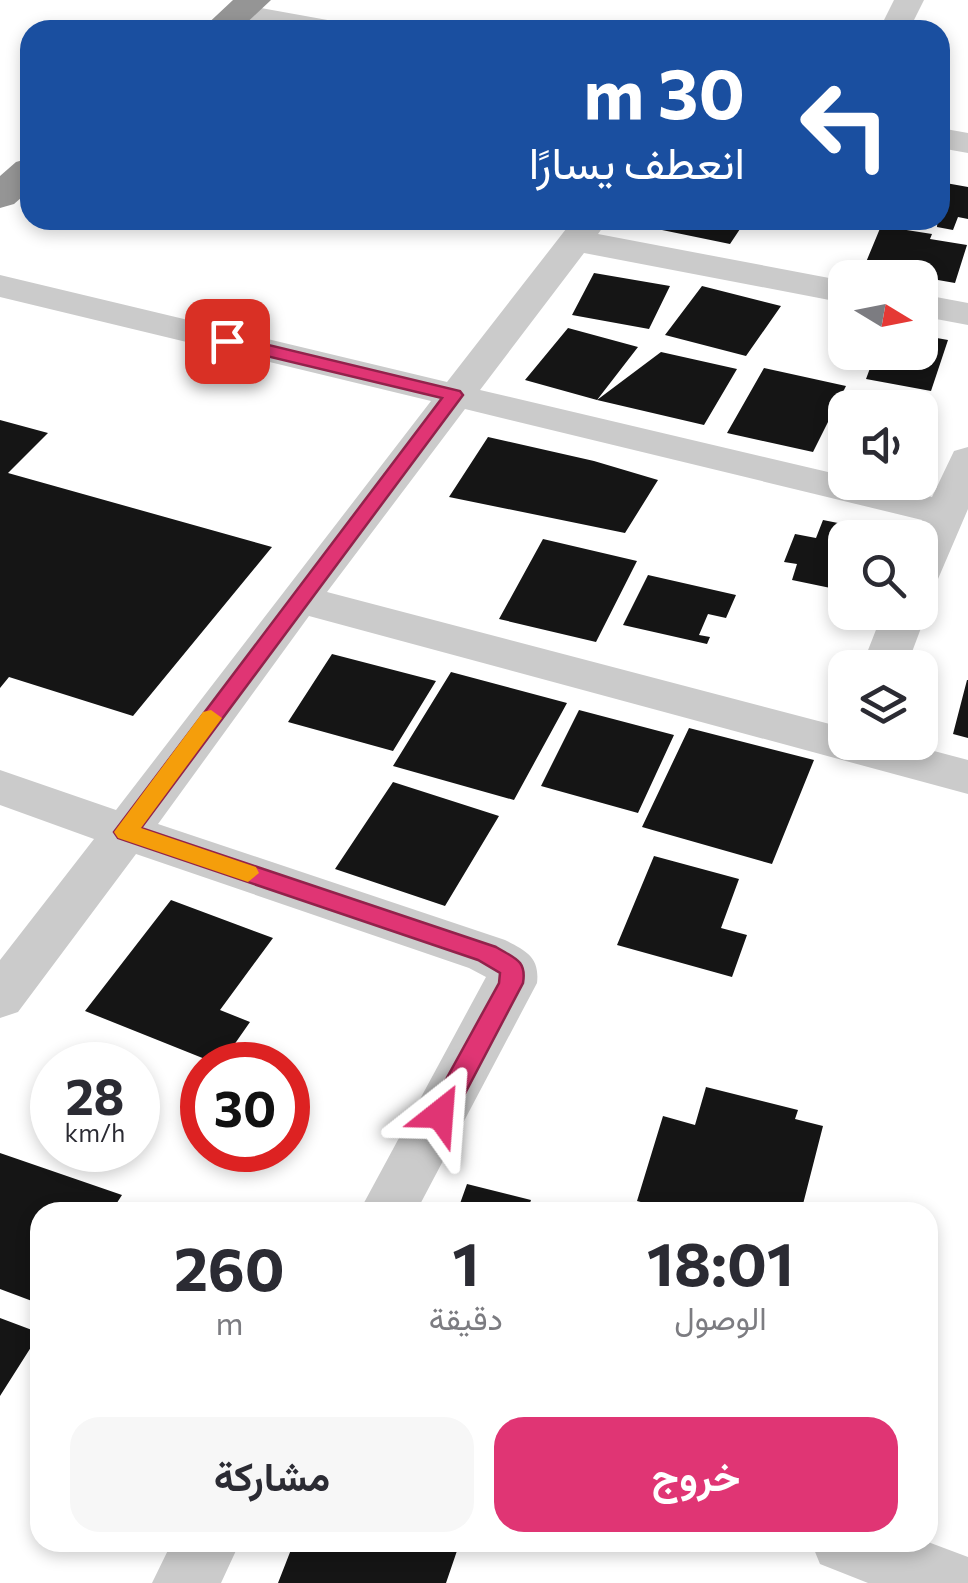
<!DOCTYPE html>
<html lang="ar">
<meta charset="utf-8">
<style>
body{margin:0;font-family:Commissioner,Vazirmatn,sans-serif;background:#f7f7f7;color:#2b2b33;direction:rtl;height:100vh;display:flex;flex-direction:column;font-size:38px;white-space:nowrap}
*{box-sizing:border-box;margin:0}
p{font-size:32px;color:#7c7c81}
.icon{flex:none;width:55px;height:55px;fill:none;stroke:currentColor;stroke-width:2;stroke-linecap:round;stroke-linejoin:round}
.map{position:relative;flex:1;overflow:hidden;direction:ltr}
.details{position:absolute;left:30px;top:1202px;width:908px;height:350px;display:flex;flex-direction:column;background:#fff;border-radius:30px;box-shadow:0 5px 15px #0003;direction:rtl}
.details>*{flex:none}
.guide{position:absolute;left:20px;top:20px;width:930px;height:210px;border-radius:30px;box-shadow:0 5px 15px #0003;direction:rtl;background:#1a4fa0;color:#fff;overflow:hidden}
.needle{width:65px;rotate:100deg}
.controls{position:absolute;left:828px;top:260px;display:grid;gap:20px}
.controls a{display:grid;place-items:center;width:110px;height:110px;border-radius:20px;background:#fff;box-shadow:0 5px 15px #0003;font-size:50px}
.speed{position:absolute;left:30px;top:1042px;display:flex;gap:20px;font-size:50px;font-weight:700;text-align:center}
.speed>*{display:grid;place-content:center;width:130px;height:130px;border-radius:50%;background:#fff;box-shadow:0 5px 15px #0003;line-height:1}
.speed small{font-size:25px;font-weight:400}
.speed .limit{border:15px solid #d22;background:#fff;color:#111}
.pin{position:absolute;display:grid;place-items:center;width:85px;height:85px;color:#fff;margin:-42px;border-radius:20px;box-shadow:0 5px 15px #0006}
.me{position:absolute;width:110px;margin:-55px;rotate:28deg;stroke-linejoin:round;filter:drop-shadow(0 0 8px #0008)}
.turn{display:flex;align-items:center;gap:35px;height:210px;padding:0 40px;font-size:45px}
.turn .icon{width:130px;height:130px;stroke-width:2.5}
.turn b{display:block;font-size:70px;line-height:85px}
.eta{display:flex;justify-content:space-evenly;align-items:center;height:170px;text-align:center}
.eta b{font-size:60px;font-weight:700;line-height:70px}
.cta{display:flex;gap:20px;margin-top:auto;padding:20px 40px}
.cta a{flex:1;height:115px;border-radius:30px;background:#e03574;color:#fff;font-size:40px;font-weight:700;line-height:115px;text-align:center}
.cta a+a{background:#f7f7f7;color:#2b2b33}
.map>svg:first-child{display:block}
.building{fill:#151515}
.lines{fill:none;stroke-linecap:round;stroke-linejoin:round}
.street{fill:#cbcbcb;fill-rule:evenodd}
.highway{fill:#959595;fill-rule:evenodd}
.route{fill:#e03574;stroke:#92224b;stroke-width:2.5}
.slow{fill:#f59e0b}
</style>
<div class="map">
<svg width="968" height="1583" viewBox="0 0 968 1583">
<rect width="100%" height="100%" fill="#fff"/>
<path class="building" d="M940 182 968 187V219L958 217 953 230 937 227Z
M631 220H746L730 244 628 223Z
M881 226 932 234 930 239 967 245 955 283 864 267Z
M594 273 670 286 649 329 572 315Z
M702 286 781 306 746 356 665 335Z
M568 328 638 347 597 400 525 380Z
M920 335 948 340 931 391 866 379 876 352H920Z
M661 352 737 369 704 425 597 400Z
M764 368 846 386 813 452 727 433Z
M0 420 48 433 8 473 272 547 133 716 9 677 0 688Z
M488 437 594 461 658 480 625 533 449 497Z
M823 520 848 525 842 544 845 545V591L792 580 797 564 784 562 795 534 816 538Z
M543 539 637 561 596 642 499 619Z
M648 575 736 595 726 618 708 614 699 635 710 637 707 644 623 625Z
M332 654 436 681 393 751 288 722Z
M451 672 567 703 514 800 393 766Z
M967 680H968V738L953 734Z
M579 710 674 735 638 813 541 786Z
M689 728 814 760 772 864 642 827Z
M393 782 499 816 445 906 335 869Z
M654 856 739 879 721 928 747 935 732 977 617 945Z
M171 900 273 938 220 1010 250 1022 220 1065 85 1011Z
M706 1087 798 1110 795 1119 823 1126 801 1212H678L637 1201 663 1116 695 1125Z
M0 1153 122 1195 111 1212H40V1304L0 1289Z
M467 1184 531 1200 527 1212H457Z
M0 1318 40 1333 0 1396Z
M294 1542H460L446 1583H278Z"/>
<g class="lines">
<path class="street" d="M894 0H924L909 30H879Z
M238 4 333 21 344 24 348 30H283L228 19 223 13 228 7Z
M940 128 968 133V153L940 148Z
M573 220H608L598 234 845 281V303L584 253 480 390 845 476V482H871L932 497 954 451 968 447V509L935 586 920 589V538H915L922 520 465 409 327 592 845 728V742H900L968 760V794L309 616 158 824 505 940C526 951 540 957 537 983L416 1212H359L486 977 469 968 136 854 18 1012 0 1018V960L94 839 0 805V770L116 810 431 401 0 297V275L447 382Z
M920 294 968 303V325L920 316Z
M920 602 927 612 906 668H861L883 612H920Z
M172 1542H240L221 1583H152Z
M811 1542H928L968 1557V1583H868L820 1564Z"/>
<path class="highway" d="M233 0H271L239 30H201Z
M30 158V190L14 204 0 208V176L16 162Z"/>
</g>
<path class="route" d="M227 335 460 391 463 395 141 828 496 947C514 958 527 960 523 983L450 1122 440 1125 431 1122 427 1114 499 983 500 973 478 960 118 838 114 832 442 398 221 345V337Z"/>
<path class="slow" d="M211 710 222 718 141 828 256 867 259 873 248 882 118 838 114 832 203 712Z"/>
</svg>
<div class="controls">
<a><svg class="needle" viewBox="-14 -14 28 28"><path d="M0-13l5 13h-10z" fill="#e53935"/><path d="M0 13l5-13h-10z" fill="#7c7c81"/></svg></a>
<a><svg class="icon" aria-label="sound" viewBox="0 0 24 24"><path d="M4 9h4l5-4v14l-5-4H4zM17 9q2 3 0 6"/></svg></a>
<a><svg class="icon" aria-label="search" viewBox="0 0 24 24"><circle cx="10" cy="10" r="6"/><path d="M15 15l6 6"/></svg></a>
<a><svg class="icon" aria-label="layers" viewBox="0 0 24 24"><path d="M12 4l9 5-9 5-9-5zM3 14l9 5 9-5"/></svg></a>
</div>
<div class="speed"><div>28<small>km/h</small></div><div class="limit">30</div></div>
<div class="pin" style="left:227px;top:341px;background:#d93025"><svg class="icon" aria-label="arrive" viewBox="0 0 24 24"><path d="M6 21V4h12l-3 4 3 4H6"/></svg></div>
<svg class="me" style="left:440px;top:1114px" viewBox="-20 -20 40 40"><path d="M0-17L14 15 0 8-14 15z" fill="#e03574" stroke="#fff" stroke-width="4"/></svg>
<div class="guide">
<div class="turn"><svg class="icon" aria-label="left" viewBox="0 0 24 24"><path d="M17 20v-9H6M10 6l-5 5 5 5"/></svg><div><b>30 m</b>انعطف يسارًا</div></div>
</div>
<section class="details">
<div class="eta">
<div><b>18:01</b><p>الوصول</p></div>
<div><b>1</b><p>دقيقة</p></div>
<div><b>260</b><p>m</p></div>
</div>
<div class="cta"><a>خروج</a><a>مشاركة</a></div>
</section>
</div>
